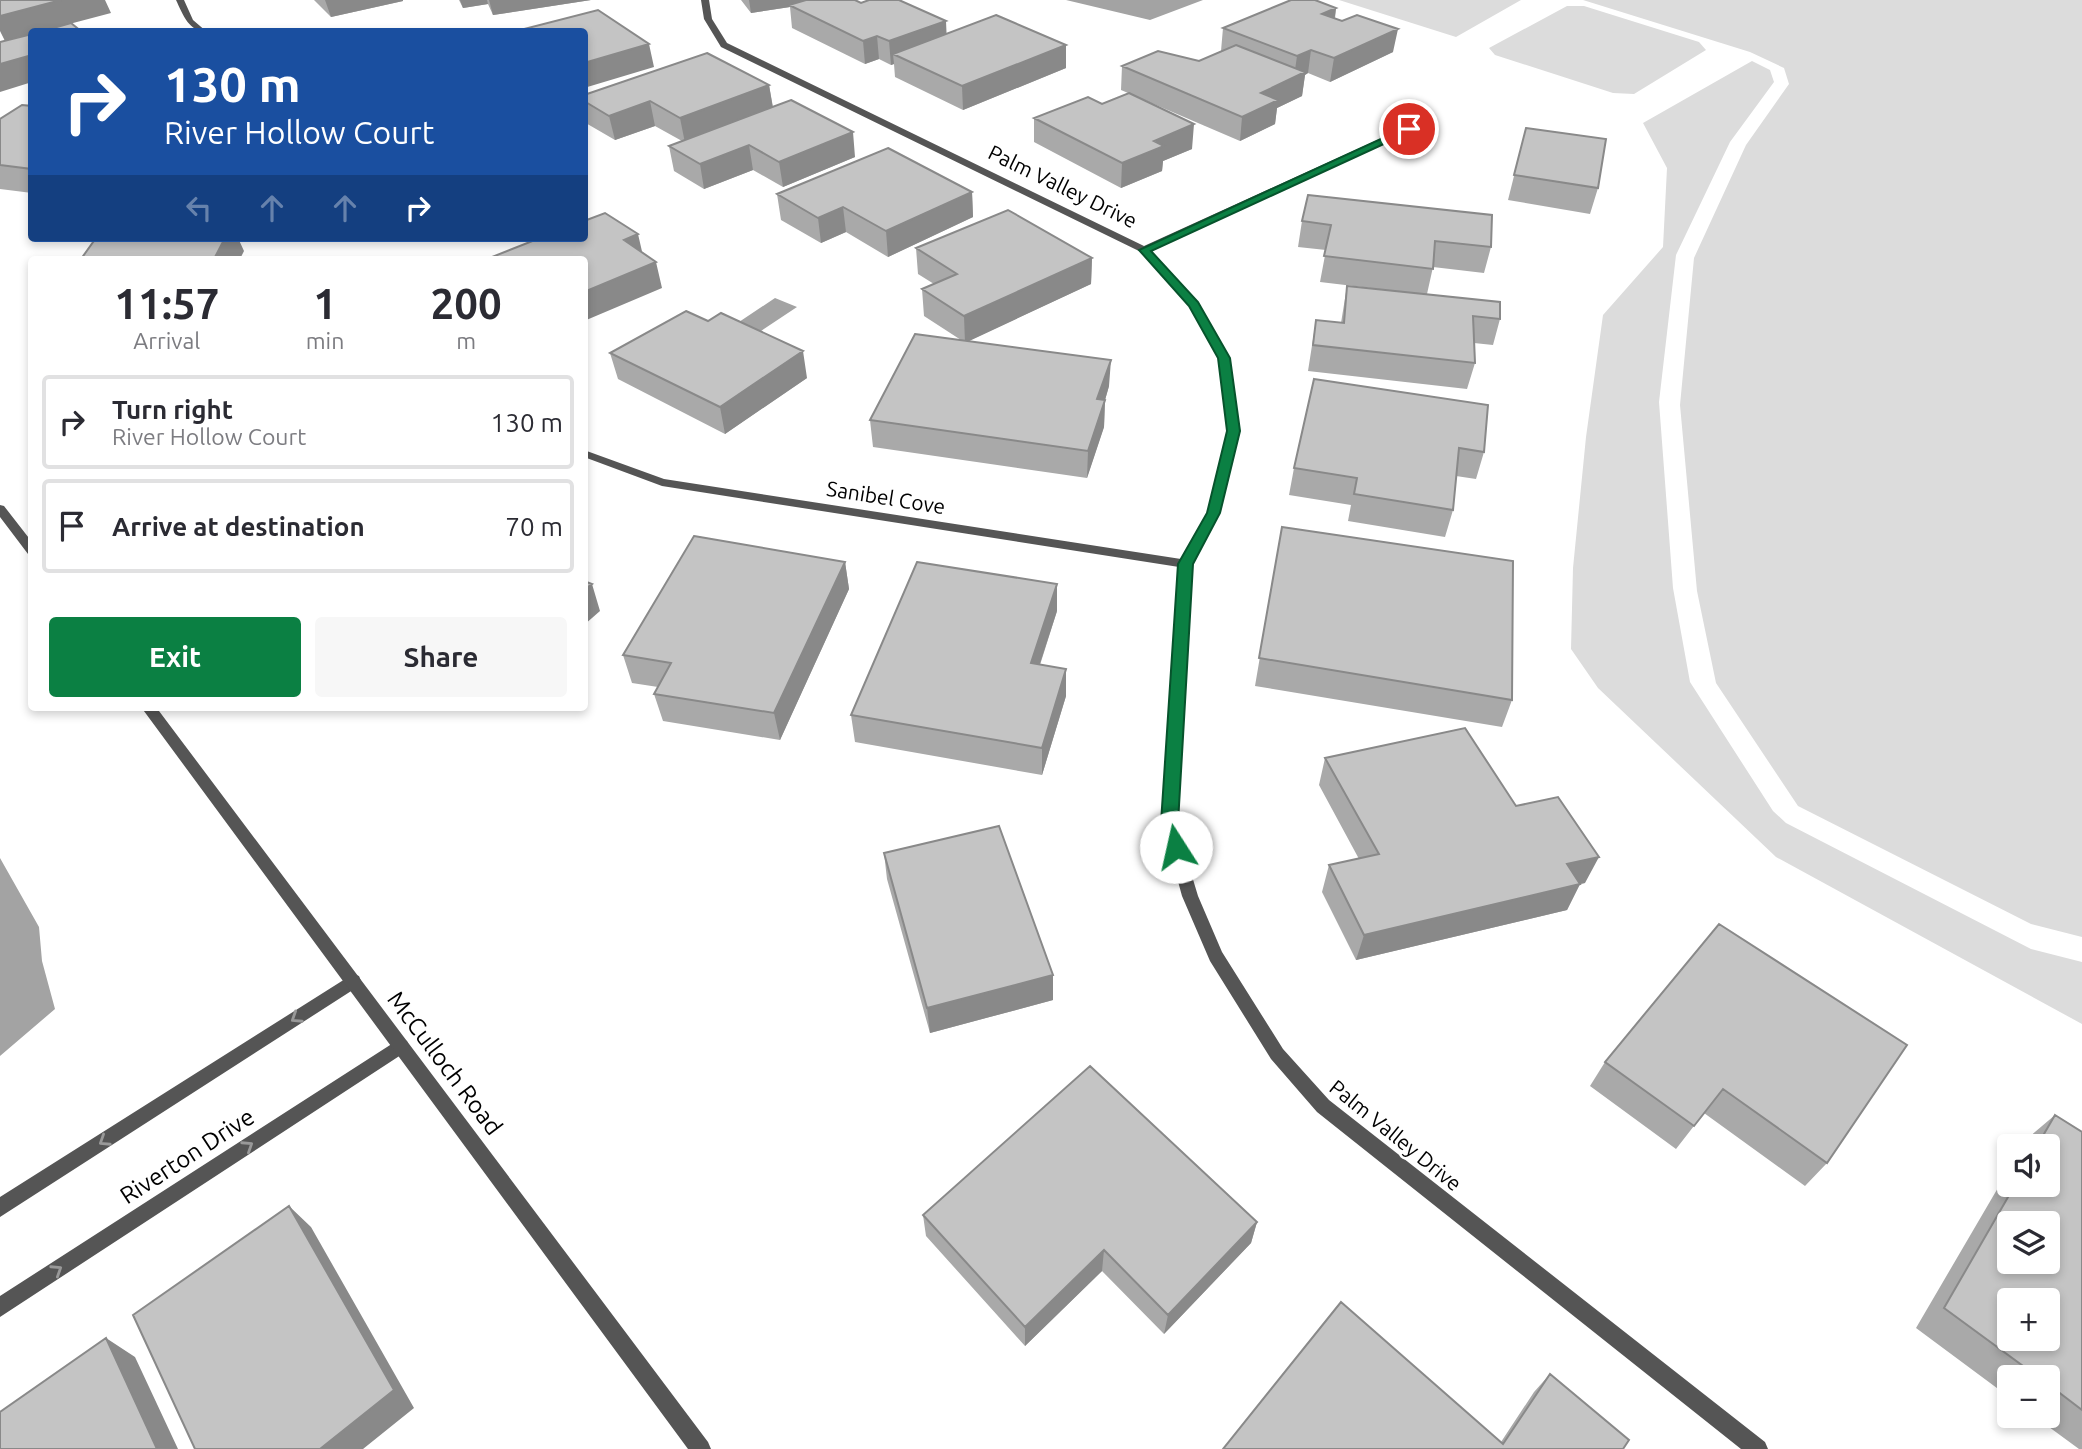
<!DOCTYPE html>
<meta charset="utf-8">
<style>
body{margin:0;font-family:Ubuntu,sans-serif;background:#f7f7f7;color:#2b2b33;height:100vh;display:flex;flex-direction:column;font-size:26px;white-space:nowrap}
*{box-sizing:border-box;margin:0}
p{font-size:23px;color:#7c7c81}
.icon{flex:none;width:38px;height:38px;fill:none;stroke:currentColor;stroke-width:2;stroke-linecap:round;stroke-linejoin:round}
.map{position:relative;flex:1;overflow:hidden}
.panel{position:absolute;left:28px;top:256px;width:560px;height:455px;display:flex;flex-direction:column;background:#fff;border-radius:7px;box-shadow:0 4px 10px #0003}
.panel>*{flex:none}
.guide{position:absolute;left:28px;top:28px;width:560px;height:214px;border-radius:7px;box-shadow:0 4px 10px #0003;background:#1a4fa0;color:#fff;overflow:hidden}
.fabs{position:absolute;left:1997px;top:1134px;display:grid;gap:14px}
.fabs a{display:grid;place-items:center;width:63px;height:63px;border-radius:7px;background:#fff;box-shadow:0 4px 10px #0003;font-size:35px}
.pin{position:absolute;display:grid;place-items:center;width:60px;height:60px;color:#fff;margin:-30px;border:4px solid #fff;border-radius:50%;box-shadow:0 2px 7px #0007}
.me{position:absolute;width:77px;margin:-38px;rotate:350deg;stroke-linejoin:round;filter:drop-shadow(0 0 5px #0008)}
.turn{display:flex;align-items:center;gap:24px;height:147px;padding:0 21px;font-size:32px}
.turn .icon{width:91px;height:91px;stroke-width:2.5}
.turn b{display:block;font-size:49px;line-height:60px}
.lanes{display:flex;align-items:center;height:66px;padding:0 21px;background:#0003;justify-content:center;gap:35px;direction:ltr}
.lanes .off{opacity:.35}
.eta{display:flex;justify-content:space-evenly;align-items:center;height:119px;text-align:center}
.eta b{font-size:42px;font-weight:700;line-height:49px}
.cta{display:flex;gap:14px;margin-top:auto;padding:14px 21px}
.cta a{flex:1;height:80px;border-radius:7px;background:#0b8043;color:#fff;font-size:28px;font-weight:700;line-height:80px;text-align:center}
.cta a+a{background:#f7f7f7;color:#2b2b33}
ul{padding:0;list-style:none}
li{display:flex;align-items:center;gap:21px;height:94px;margin:0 14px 10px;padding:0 7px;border:4px solid #e1e1e2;border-radius:7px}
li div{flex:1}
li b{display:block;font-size:26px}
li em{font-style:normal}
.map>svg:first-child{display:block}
.green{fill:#dcdcdc}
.water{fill:#a3a3a3}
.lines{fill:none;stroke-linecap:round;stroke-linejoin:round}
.minor{fill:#555;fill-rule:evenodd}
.tertiary{fill:#555;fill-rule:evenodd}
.wall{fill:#a9a9a9}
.shaded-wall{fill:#898989}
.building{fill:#c4c4c4;stroke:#898989;stroke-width:2;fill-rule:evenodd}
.oneway{stroke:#999}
.route{fill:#0b8043;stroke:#07532c;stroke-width:2}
.labels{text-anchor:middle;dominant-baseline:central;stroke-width:5;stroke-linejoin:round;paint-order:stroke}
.street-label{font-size:21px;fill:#000;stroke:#fff}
.near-street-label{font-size:24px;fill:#000;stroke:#fff}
</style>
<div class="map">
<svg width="2082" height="1449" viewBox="0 0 2082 1449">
<rect width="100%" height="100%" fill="#fff"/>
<path class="green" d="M1339 0H1521L1456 37Z
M1583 0H2082V937L2031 924 1798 806 1716 683 1697 591 1680 405 1694 258 1746 145 1789 84 1784 68 1750 52Z
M1567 6H1584L1699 42 1706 50 1634 94 1613 93 1495 55 1489 48Z
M1752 61 1770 70 1774 82 1730 142 1676 255 1659 402 1673 588 1690 682 1773 811 1786 823 2031 949 2082 962V1024L1776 857 1598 688 1571 649 1573 568 1586 437 1603 315 1663 247 1667 168 1643 123Z"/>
<path class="water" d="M1066 0H1203L1150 20Z
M775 298 797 307 761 331 739 322Z
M0 858 39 927 42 961 55 1009 0 1056Z"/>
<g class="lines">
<path class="minor" d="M176 0H184L193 20 207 32C189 32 183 15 176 0Z
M701 0H709L712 19 727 43 1144 246 1406 127H1412V131L1150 251 1198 303 1229 358 1239 431 1219 513 1191 564 1176 823 1198 896 1222 952 1283 1049 1329 1100 1765 1442 1768 1449H1741L1317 1112 1271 1059 1210 961 1182 896 1162 823 1179 567 662 486 584 457V450L664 479 1181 559 1207 513 1227 431 1219 358 1190 306 1141 252 721 47 704 19Z
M353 974 359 976 361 981 359 986 0 1217V1197Z
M401 1038 407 1041 409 1046 407 1051 0 1317V1296Z"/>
<path class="tertiary" d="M0 505 4 506 32 542V555L28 554 0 517Z
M141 707H156L708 1442 711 1449H688Z"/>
</g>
<path class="wall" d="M314 0H403V1L331 17Z
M459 0H591L493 15 488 4 463 8Z
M741 0H855L861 3 946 21V34L1066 68 963 110 895 77 894 64 891 65 879 59 865 64 792 28 790 7 751 13Z
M1336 8 1335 19 1393 52 1330 82 1308 73 1305 75 1302 96 1277 108 1275 124 1240 141 1121 90 1122 66 1199 61 1221 51 1223 28Z
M769 85 773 107 855 157 783 187 753 170 704 189 674 171 669 146 682 141 655 126 615 140 584 122V95Z
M32 106V193L0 189V119Z
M1034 118 1192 149 1163 161 1162 171 1121 188 1034 142Z
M1526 128 1598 188 1590 214 1508 200Z
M972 192 973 217 888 257 846 232 821 243 781 220 777 194Z
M1308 195 1491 247 1484 273 1433 267 1427 294 1500 319 1493 345 1474 343 1475 363 1467 389 1308 371 1316 320 1341 323 1347 286 1379 289 1320 282 1326 250 1298 247 1302 221Z
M916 248 1092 258 1091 284 968 341 1109 386 1105 400 1104 427 1087 478 873 447 870 420 961 340 924 316 922 289 934 284 918 274Z
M610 353 807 378 725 434 618 379Z
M1314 379 1484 452 1476 479 1456 476 1453 510 1445 537 1348 521 1351 505 1289 495 1294 468Z
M1282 527 1512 700 1502 727 1255 686Z
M845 562 849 589 780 740 663 721 654 694 658 687 632 683 623 655Z
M1057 611 1040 665 1066 696 1042 775 855 742 851 715Z
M1325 758 1516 806 1585 883 1580 884 1567 910 1356 960 1322 892 1329 865 1359 859 1319 785Z
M884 853 1053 1000 930 1033 887 879Z
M1719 924 1827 1163 1805 1186 1704 1113 1676 1149 1590 1086 1605 1062Z
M2055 1115 2082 1132V1449H2079L2034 1416H2048V1377H2009V1397L1916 1328 2009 1169V1185H2048V1146H2022L2028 1138Z
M923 1215 1257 1222 1251 1243 1164 1334 1102 1271 1025 1346 926 1236Z
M1550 1374 1623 1449H1223L1501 1442 1534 1392Z"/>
<path class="shaded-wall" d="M61 0H105L111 13 39 32H32V34L5 41 0 31V16Z
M325 0H403V1L331 17Z
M460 0H487L488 4 463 8Z
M489 0H591L493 15Z
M749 0H830L789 5 790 7 751 13Z
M1336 8 1333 30 1322 14Z
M946 21 947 44 893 54 894 64 891 65 889 41Z
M1398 29 1393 52 1330 82 1334 58Z
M877 36 879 59 865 64 863 41Z
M649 44 654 67 584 88V63Z
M1066 45V68L963 110 962 86Z
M1311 50 1308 73 1305 75 1302 96 1277 108 1275 124 1240 141 1242 117 1261 93 1294 77 1297 56Z
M32 55V82L0 92V64Z
M769 85 773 109 685 143 680 118Z
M650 101 655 126 615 140 609 116Z
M1194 124 1192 149 1163 161 1162 171 1121 188 1122 163 1154 141Z
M853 132 855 157 783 187 779 162Z
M749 145 753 170 704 189 700 164Z
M972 192 973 217 888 257 886 231Z
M843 207 846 232 821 243 818 218Z
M638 234 644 260 624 240Z
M225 238H238L244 251 240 259H214Z
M1092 258 1091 284 965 343 964 316Z
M656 262 662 288 584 321V292Z
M803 351 807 378 725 434 720 407Z
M1111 360 1109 386 1105 400 1104 427 1087 478 1088 451 1097 399Z
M845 562 849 589 780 740 774 713Z
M592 584 600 611 584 625V590Z
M1057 584V611L1031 691V663Z
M1066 669V696L1042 775V748Z
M1599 857 1585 883 1580 884 1567 910 1356 960 1364 935 1567 864Z
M1053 975V1000L930 1033 927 1008Z
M289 1206 311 1227 414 1408 363 1449H320Z
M1257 1222 1251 1243 1164 1334 1168 1315Z
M1104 1250 1102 1271 1025 1346V1327Z
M106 1338 135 1357 178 1449H157Z"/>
<path class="building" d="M0 0H61L0 16Z
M806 0H855L861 3 869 0H899L946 21 889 41 877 36 863 41 789 5Z
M1291 0H1315L1336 8 1322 14 1342 21 1357 15 1398 29 1334 58 1311 50 1297 56 1223 28Z
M598 10 649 44 584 63V32H527L524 29Z
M996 15 1066 45 962 86 893 54Z
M71 23 82 32H39Z
M32 34V55L0 64V42Z
M1236 45 1305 72 1261 93 1278 100 1242 117 1122 66 1158 51 1199 61Z
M707 53 769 85 680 118 650 101 609 116 584 101V95Z
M1129 93 1194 124 1154 141 1164 146 1122 163 1034 118 1088 97 1102 104Z
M791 100 853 132 779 162 749 145 700 164 669 146Z
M22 105 32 106V169L0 165V119Z
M1526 128 1606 139 1598 188 1514 175Z
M888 148 972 192 886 231 843 207 818 218 777 194Z
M1308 195 1492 215 1491 247 1435 241 1433 269 1324 256 1331 225 1302 221Z
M1008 210 1092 258 964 316 922 289 957 274 916 248Z
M605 213 638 234 624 240 656 262 584 292V259H487L540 238H584V221Z
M96 238H225L214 259H81Z
M1347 286 1500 302V319L1473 316 1475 363 1313 345 1316 320 1344 323Z
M686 311 708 321 721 313 803 351 720 407 610 353Z
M915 334 1111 360 1097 399 1105 400 1088 451 870 420Z
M1314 379 1488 405 1484 452 1459 448 1453 510 1354 494 1357 478 1294 468Z
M1282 527 1513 561 1512 700 1259 658Z
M694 536 845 562 774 713 654 694 671 663 623 655Z
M917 562 1057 584 1031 663 1066 669 1042 748 851 715Z
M584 581 592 584 584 590Z
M1465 728 1516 806 1558 797 1599 857 1567 864 1580 884 1364 935 1329 865 1379 854 1325 758Z
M999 826 1053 975 927 1008 884 853Z
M1719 924 1907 1045 1827 1163 1723 1089 1694 1126 1605 1062Z
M1090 1066 1257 1222 1168 1315 1104 1250 1025 1327 923 1215Z
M2055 1115 2082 1132V1410L2048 1384V1377H2038L1944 1308 2015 1185H2048V1146H2037ZM2009 1223H2048V1262H2009ZM2009 1300H2048V1339H2009Z
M289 1206 394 1390 320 1449H195L133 1315Z
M1341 1302 1503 1444 1550 1374 1629 1440 1623 1449H1223Z
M106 1338 157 1449H0V1412Z"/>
<defs><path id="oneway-chevron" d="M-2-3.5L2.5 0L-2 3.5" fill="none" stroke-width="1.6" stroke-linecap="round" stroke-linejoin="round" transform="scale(1.75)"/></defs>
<g class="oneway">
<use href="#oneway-chevron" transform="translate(296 1018) rotate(147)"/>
<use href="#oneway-chevron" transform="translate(104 1141) rotate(147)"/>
<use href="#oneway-chevron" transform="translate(248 1146) rotate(-33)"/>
<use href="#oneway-chevron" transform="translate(57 1270) rotate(-33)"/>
</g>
<path class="route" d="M1409 126 1412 131 1151 251 1198 302 1230 358 1240 431 1220 513 1193 564 1178 823 1185 847 1176 854 1167 847 1161 823 1178 564 1207 513 1227 431 1218 358 1189 306 1139 250Z"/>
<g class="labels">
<g class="street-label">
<text transform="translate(1063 186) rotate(26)">Palm Valley Drive</text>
<text transform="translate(886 497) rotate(9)">Sanibel Cove</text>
<text transform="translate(1396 1135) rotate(39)">Palm Valley Drive</text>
</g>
<g class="near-street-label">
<text transform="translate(445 1063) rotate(53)">McCulloch Road</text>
<text transform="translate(187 1156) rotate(-33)">Riverton Drive</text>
</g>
</g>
</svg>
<div class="fabs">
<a><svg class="icon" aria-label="sound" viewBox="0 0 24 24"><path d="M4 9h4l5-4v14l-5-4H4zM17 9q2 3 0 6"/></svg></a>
<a><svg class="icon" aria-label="layers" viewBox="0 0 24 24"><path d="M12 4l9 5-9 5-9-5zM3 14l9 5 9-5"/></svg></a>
<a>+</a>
<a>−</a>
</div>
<div class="pin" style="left:1409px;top:129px;background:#d93025"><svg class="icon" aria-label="arrive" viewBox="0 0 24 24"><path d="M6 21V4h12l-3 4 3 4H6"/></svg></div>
<svg class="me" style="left:1176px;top:847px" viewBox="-20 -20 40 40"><circle r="19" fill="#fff"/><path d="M0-13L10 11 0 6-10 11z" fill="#0b8043"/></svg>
<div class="guide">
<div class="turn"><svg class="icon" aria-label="right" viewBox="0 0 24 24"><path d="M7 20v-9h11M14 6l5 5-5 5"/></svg><div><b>130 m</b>River Hollow Court</div></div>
<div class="lanes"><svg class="icon off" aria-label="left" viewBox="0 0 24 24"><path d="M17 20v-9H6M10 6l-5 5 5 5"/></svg><svg class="icon off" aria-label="ahead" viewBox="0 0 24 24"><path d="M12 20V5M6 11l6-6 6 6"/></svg><svg class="icon off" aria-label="ahead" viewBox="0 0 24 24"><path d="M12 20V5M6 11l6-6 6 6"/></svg><svg class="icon" aria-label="right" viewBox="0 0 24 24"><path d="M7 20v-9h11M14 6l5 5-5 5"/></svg></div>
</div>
<section class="panel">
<div class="eta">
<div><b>11:57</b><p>Arrival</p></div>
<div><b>1</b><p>min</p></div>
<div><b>200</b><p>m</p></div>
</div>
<ul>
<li><svg class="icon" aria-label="right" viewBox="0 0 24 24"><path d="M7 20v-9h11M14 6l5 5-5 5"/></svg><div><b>Turn right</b><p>River Hollow Court</p></div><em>130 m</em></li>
<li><svg class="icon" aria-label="arrive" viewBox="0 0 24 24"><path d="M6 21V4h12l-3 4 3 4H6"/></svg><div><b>Arrive at destination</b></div><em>70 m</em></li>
</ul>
<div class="cta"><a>Exit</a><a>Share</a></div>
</section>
</div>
